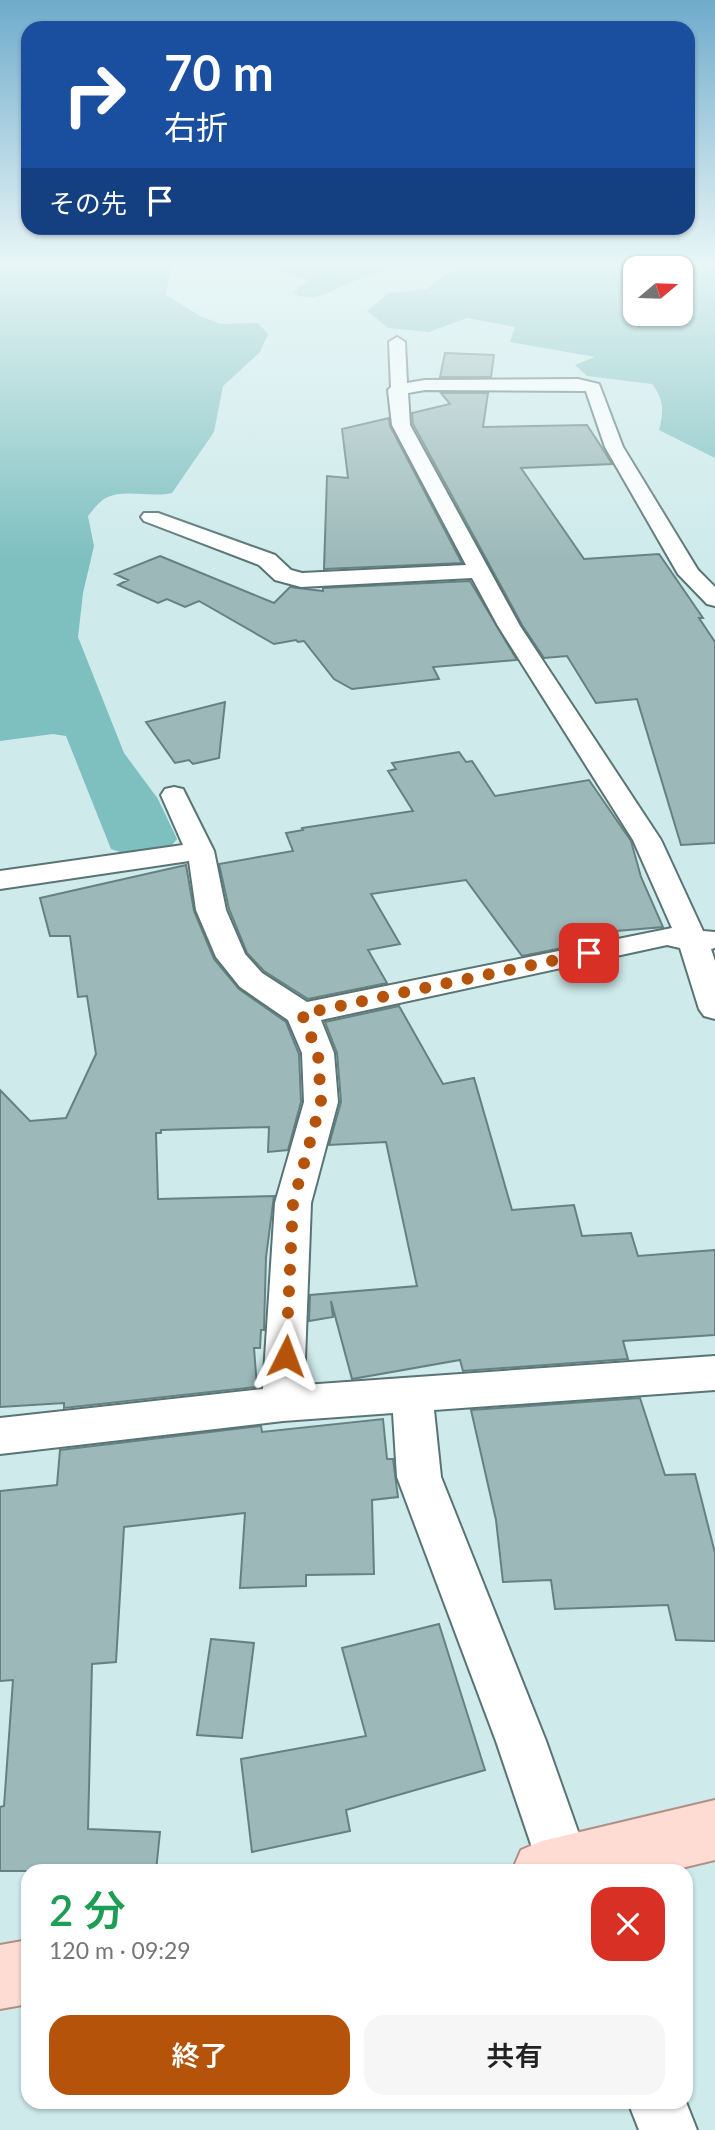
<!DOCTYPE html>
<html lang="ja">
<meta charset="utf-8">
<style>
body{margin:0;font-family:Lato,"Noto Sans JP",sans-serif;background:#f6f6f6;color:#222;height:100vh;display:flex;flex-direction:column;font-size:26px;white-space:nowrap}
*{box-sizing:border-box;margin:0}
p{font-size:23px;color:#767676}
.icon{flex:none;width:38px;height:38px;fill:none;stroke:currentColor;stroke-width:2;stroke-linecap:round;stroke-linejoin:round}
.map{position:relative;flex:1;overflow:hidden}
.panel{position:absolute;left:21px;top:1864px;width:672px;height:245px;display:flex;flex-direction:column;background:#fff;border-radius:21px;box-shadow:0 2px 5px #0004}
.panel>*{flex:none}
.top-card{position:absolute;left:21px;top:21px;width:674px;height:214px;border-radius:21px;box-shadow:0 2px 5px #0004;background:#1a4fa0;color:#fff;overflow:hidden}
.needle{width:46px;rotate:71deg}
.buttons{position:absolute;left:623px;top:256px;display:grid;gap:14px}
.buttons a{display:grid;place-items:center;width:70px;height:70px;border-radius:14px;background:#fff;box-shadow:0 2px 5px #0004;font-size:35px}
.pin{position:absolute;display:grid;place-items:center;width:60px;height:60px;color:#fff;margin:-30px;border-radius:14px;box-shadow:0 4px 10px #0006}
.me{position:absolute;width:77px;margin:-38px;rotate:3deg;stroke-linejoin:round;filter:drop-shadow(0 0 5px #0008)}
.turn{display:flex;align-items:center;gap:24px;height:147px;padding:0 28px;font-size:32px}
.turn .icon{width:91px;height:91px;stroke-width:2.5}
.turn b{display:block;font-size:49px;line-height:60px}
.then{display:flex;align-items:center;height:66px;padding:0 28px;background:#0003;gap:14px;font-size:26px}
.round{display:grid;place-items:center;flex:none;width:74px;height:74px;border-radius:21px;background:#f6f6f6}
.overview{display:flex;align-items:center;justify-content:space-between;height:119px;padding:0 28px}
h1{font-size:42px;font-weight:600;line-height:52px;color:#1e9e55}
.primary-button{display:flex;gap:14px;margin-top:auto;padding:14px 28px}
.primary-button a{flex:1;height:80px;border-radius:21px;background:#b45309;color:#fff;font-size:28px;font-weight:600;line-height:80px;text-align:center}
.primary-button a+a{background:#f6f6f6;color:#222}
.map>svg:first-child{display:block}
.green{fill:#7ebfc0;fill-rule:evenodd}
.building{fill:#9cb8b8;stroke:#668181;stroke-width:2}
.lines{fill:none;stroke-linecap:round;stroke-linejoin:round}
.minor-casing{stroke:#5a7474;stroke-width:4}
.primary-casing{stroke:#b18f85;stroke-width:4}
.minor{fill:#fff;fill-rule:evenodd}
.primary{fill:#fedcd3;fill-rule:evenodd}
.route{stroke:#b45309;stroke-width:12;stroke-dasharray:0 21.6}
</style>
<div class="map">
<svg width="715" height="2130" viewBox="0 0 715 2130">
<rect width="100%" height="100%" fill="#ceeaeb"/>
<path class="green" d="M0 262H172L166 295 200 316 220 324 258 323 268 334 260 352 223 386 214 432 172 493C150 498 123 488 104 499 98 503 92 511 88 516L94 546 83 593 78 637 124 753 158 799 177 839 171 846 126 854 111 849 66 736 53 734 0 741Z
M251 262H418C397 267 374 273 354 281 332 289 316 305 292 293L309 280Z
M453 262H715V458L659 430C664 412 664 399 652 384L587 376 575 365 595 357 510 342 515 327 467 318 429 332 388 328 367 311 389 293 427 289 443 276 465 266ZM635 268H681V313H635Z"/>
<path class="building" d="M445 353 494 355 491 377H440Z
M441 393H488L483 427 587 425 606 454 612 464 521 468 584 559 659 554 703 618H699L715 642V843L681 845 637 699 596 703 567 656 544 658 522 625 413 424 412 413 450 404Z
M389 418 390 426 462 563 324 569 327 476 348 478 342 429Z
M160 556 274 603 290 587 323 591V588L470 581 517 660 433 667 439 679 352 689 334 679 304 641 298 642 296 640 274 644 199 601 185 607 167 599 158 603 118 585 128 580 115 574Z
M225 702 219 758 193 764 189 760 175 763 146 722Z
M459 752 466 762 472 761 495 796 589 780 631 841 641 877 663 927 580 934 587 943 522 956 466 880 371 894 400 944 368 950 387 983 308 999 264 971 247 953 229 909 219 864 293 851 286 833 303 830 302 828 413 811 388 771 396 769 392 763Z
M186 865 194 911 214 959 239 989 286 1022 299 1054 301 1102 288 1150 268 1152 269 1127 161 1130V1133H156L158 1199 274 1196 266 1257 264 1330H261L260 1348H254L257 1387 64 1408V1403L0 1407V1090L30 1121 66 1118 96 1054 87 996 78 997 70 936H50L40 898Z
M399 1006 443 1084 474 1078 512 1210 574 1205 582 1236 631 1233 638 1256 715 1250V1335L623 1341 628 1359 463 1371 460 1360 352 1379 331 1301 333 1317 309 1321 310 1295 417 1286 386 1142 329 1145 341 1102 337 1053 325 1022Z
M640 1398 665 1475 695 1474 715 1553V1641L676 1640 668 1605 555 1609 551 1580 503 1582 496 1520 471 1410Z
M383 1419 387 1459H393L398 1497 372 1500 374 1574 306 1575V1586L240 1588 245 1513 124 1527 116 1662 92 1664 88 1829 160 1832 156 1871H0V1807L4 1806 13 1680 0 1681V1491L57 1485 60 1450 261 1426 262 1432Z
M439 1624 485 1770 346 1810 350 1831 252 1852 241 1759 366 1736 342 1648Z
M211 1639 254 1643 242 1738 197 1735Z"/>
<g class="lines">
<g class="minor-casing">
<path id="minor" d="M397 337 405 342 407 383 425 380 578 379 599 384 623 447 698 570 715 587V606L707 604 678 574 605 447 586 391 425 390 408 393 410 425 520 626 661 840 703 931 715 932V948L711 949 715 961V1019L704 1016 699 1009 680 948 667 945 321 1020 334 1053 338 1102 311 1203 304 1385 715 1356V1390L434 1410 441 1477 546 1741 592 1871H540L496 1741 397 1477 393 1413 283 1421 0 1454V1418L263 1389 275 1203 304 1102 302 1053 288 1020 240 987 216 957 196 910 189 861 0 889V871L183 845 161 795 165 789 174 787 183 789 214 851 226 910 245 954 262 973 307 1002 672 928 633 840 498 626 472 578 301 587 275 580 259 565 144 521 141 517 144 513H158L275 555 291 570 302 573 466 565 392 425 388 390 391 387 389 342Z
M628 2102H686L697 2130H639Z"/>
</g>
<g class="primary-casing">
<path id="primary" d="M715 1800V1860L669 1871H512L521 1850 542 1841Z
M28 1940V2004L0 2009V1945Z"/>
</g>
<use href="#minor" class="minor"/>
<use href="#primary" class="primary"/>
</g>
<linearGradient id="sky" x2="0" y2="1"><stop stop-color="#6fabcb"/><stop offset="0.47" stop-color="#e9f6f6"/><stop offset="1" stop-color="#e9f6f6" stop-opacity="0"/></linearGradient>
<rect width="715" height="560" fill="url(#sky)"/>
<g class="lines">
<path class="route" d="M286 1356 293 1203 321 1102 318 1054 302 1014 589 953"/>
</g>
</svg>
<div class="buttons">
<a><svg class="needle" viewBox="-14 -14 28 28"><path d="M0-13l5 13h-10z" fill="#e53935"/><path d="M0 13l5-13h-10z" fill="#767676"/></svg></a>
</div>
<div class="pin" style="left:589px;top:953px;background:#d93025"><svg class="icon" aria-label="arrive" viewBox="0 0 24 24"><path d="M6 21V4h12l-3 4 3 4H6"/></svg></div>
<svg class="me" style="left:286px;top:1356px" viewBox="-20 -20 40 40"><path d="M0-17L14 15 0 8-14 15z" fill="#b45309" stroke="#fff" stroke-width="4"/></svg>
<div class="top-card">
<div class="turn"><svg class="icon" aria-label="right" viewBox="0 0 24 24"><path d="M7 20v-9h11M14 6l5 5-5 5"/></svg><div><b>70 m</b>右折</div></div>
<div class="then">その先<svg class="icon" aria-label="arrive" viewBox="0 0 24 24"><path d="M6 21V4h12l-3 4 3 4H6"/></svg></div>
</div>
<section class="panel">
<div class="overview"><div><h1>2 分</h1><p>120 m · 09:29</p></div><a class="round" style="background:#d93025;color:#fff"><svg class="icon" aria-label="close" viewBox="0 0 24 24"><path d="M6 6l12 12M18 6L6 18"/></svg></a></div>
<div class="primary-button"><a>終了</a><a>共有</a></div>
</section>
</div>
